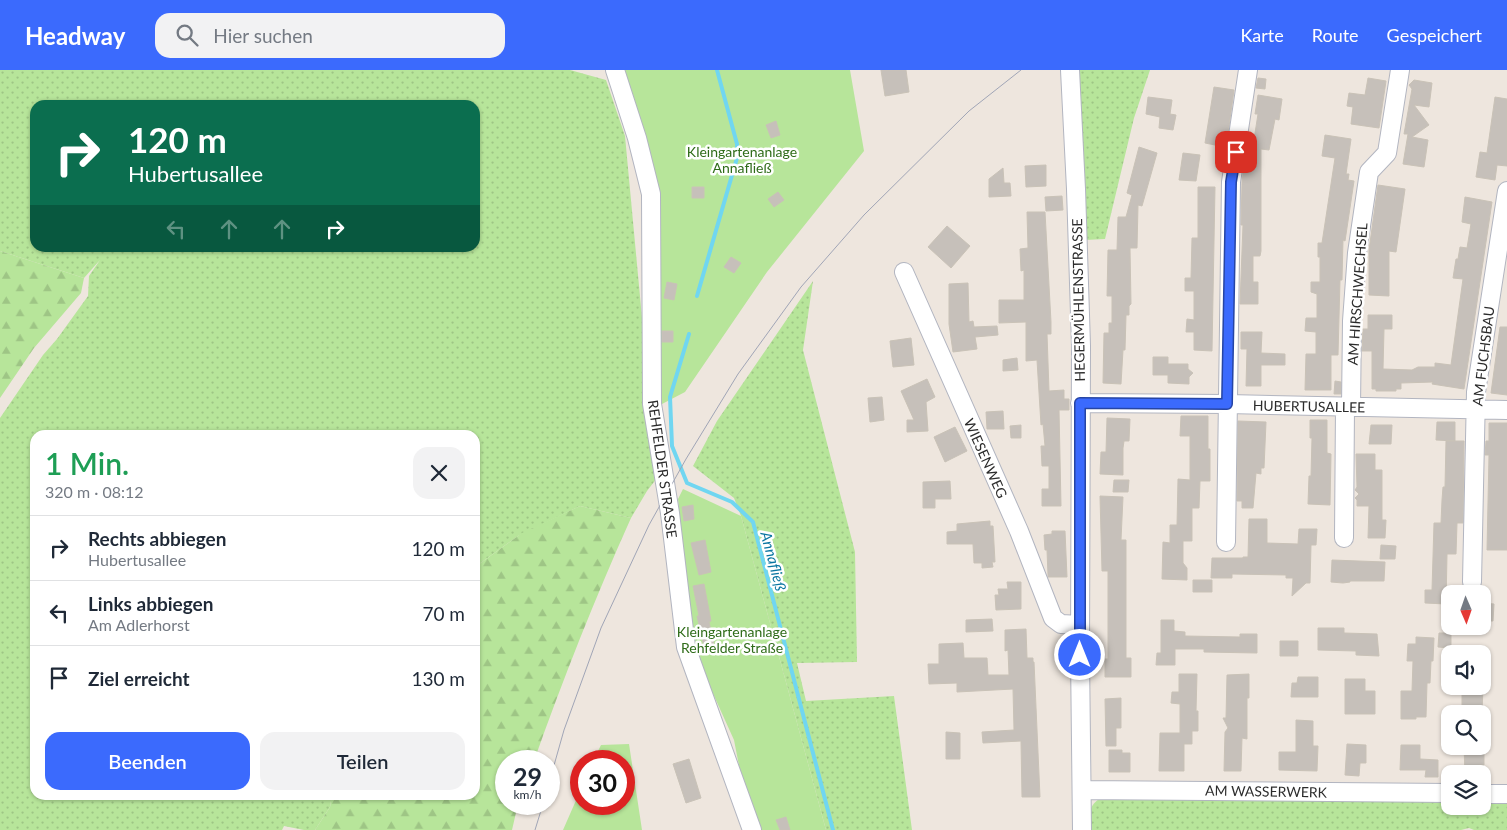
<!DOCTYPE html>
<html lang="de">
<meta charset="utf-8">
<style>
body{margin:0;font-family:Lato,sans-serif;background:#f2f2f3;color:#1f2937;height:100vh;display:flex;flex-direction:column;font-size:19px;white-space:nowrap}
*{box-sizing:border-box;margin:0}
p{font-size:16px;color:#747a83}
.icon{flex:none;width:28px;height:28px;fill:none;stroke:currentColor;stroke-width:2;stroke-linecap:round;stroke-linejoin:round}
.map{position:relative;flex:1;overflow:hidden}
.panel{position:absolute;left:30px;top:360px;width:450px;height:370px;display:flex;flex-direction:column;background:#fff;border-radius:15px;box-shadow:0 1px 4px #0004}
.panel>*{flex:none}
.hud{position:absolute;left:30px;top:30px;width:450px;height:152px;border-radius:15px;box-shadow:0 1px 4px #0004;background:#0b6e4f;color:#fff;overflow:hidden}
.needle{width:32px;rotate:178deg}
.controls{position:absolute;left:1441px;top:515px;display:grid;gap:10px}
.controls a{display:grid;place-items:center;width:50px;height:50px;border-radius:10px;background:#fff;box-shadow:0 1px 4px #0004;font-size:25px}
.speed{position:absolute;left:495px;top:680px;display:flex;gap:10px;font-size:25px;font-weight:700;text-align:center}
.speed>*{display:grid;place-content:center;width:65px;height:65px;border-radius:50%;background:#fff;box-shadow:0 1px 4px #0004;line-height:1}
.speed small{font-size:12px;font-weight:400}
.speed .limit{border:8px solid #d22;background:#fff;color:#111}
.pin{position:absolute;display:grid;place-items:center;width:42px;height:42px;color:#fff;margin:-21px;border-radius:10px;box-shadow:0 2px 8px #0006}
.me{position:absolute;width:55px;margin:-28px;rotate:0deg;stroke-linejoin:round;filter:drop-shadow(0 0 4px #0008)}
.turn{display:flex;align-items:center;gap:18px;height:105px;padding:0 15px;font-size:22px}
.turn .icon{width:65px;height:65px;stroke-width:2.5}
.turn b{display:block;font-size:35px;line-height:42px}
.lanes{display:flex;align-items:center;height:48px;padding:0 15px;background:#0003;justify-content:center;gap:25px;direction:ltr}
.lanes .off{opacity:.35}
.round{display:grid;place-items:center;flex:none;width:52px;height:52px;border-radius:15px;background:#f2f2f3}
.headline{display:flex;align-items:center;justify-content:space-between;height:85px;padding:0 15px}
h1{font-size:30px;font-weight:600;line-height:38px;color:#1e9e55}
.cta{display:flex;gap:10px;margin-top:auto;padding:10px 15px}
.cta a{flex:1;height:58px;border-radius:15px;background:#3b6afd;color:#fff;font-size:20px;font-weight:600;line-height:58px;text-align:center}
.cta a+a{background:#f2f2f3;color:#1f2937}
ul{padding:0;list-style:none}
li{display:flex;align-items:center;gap:15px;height:65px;padding:0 15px;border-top:1px solid #e0e1e3}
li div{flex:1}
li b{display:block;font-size:19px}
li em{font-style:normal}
header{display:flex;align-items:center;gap:30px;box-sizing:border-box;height:70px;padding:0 25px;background:#3b6afd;color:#fff}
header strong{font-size:24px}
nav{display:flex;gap:28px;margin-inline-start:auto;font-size:18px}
.search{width:350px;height:45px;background:#f2f2f3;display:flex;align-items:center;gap:12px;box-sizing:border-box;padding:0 18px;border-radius:15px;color:#747a83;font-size:19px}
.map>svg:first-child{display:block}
.grass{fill:url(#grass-dots);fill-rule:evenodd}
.forest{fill:url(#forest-firs)}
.garden{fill:#b7e59a}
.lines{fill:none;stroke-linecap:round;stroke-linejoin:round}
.stream{stroke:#70d6f1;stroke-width:4}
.building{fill:#c6c0ba;stroke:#c9c2b7}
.minor-casing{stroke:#b2b5c0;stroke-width:20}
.minor{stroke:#fff;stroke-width:18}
.tram{stroke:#a0a5b6;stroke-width:1}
.route-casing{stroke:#2645a4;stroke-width:12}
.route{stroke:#3b6afd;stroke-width:9}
.labels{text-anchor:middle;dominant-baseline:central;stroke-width:5;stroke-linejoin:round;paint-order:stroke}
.park-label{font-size:14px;fill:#2f6c19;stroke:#fff}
.street-label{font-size:14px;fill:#2c2c2c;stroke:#fff}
.water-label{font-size:15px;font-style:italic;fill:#0b76a1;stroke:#fff}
</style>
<header>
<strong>Headway</strong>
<div class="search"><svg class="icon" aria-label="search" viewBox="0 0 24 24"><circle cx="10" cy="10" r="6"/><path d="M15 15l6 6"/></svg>Hier suchen</div>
<nav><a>Karte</a><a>Route</a><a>Gespeichert</a></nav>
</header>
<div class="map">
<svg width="1507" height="760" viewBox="0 0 1507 760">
<defs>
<pattern id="grass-dots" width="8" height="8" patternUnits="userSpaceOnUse" patternTransform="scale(1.25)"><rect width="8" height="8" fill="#b7e59a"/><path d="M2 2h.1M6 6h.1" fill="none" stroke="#9ec585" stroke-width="1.8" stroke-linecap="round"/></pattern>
<pattern id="forest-firs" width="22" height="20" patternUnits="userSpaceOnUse" patternTransform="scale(1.25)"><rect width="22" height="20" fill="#b7e59a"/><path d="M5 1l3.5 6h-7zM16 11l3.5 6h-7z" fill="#9ec585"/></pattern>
</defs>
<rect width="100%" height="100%" fill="#eee6de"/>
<path class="grass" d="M0 0H570L606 10 625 66 657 408 647 421 631 448 580 436 518 466 475 497V365H35V725H332L330 737 315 760H304L284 756 282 760H0V348L43 285 57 269 88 226 89 206 100 190 84 208 0 181ZM35 35H475V178H35Z
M1077 0H1150L1134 48 1105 169 1085 170Z
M813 211 803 280 855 482 857 592 797 593 806 631 894 626 912 760H826L741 446 734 428 693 396 717 351Z
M1104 726 1450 732V736H1482L1483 733 1507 734V760H1474L1469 758 1461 760H1090C1090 743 1087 735 1104 726Z"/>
<path class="forest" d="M0 181 84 208 81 223 34 278 0 328Z
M580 436 631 448C595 528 563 609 534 691H506V734H518L512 760H315L330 737 332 725H475V497L522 463Z"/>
<path class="garden" d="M625 0H850L864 81 767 202 685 322 662 334 657 274 650 91Z
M683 419 741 446 826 760H759L742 711 734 670 715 628 692 582 678 429Z
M629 674 642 760H563L581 719V734H624V691H593L601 675Z"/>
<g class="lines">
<path class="stream" d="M697 226 737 88V74L717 0
M689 264 670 327 672 376 687 413 732 432 753 452 833 760"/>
</g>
<path class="building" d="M881 0H906L909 22 885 26Z
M1258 8 1266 9 1265 19 1256 18Z
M1368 8 1386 11 1379 58 1351 54 1353 37 1347 36 1349 23 1365 25Z
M1414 10 1432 13 1429 37 1414 35 1429 55 1412 67 1428 70 1424 97 1403 94 1408 64H1404L1412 19 1409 15Z
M1214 17 1234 20 1227 71 1216 69 1215 75 1205 73Z
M1258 25 1282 29 1279 50 1275 49 1269 80 1261 79V181L1260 186H1253V212H1258V234H1240L1243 155H1241L1242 113 1244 94 1250 95 1258 44H1255Z
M1148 27 1172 30 1170 44 1176 45 1173 60 1159 58 1160 47 1146 44Z
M1495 27 1507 29V96L1497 95 1495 110 1476 107 1480 82 1487 83Z
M776 51 780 65 771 68 766 55Z
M1325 65 1351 69 1346 104H1349L1348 110 1354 111 1345 171 1343 170 1342 210H1340L1338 285H1331V320H1305L1306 284H1316V262L1305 261 1306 248H1317V224L1311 222V212H1320V187H1318V173H1322L1335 88 1322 86Z
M1139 77 1157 83 1142 136 1138 135 1137 178H1130L1131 234 1129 236V245H1126L1125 280H1123L1121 314 1103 313 1104 263H1109V253H1112V226H1107L1108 180H1117L1118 147H1126L1132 125 1127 123Z
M1183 83 1200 85 1196 111 1179 110Z
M1046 95V116L1026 117 1025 96Z
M1003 98 1004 113H1010L1011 126 989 127V109Z
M1378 115 1405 119 1396 182 1389 181V226L1369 225V180Z
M692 117H704V128H692Z
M1198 117H1215L1212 281 1194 280V262H1186L1187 249 1194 250V221H1185V208H1191L1192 168H1198Z
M778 122 784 130 774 137 768 129Z
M1062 126 1063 140 1046 141 1045 127Z
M1465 127 1492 132 1464 319 1432 314 1433 312 1401 313V319H1396V321H1376V319H1372V281H1362L1363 259H1368V245H1392V259H1384L1383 299 1412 300 1418 297H1435V293L1451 295 1463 209 1453 208 1456 189H1458L1460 177 1467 178 1471 154 1462 152Z
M1027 142H1045L1051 252V264H1047L1049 321 1064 320V329H1069V340H1059L1061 436H1042V419H1049V396H1042L1041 376H1045L1043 354 1041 355 1037 290 1026 291V252L999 253V230H1024V200L1021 201 1020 179 1028 178Z
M947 156 970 176 951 198 928 177Z
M731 187 741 193 734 203 724 197Z
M667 212 677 214 674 230 664 228Z
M968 213 969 252 973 251 974 257 997 256 998 265 975 267 977 279 953 282 949 254V214Z
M1500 257H1507V325L1491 323Z
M662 261H673V272H662Z
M1241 262H1262L1261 283 1285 284V295H1261V316H1246L1247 279H1241Z
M911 268 914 295 893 297 890 271Z
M1153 287H1168V294H1188V299L1193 303 1189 307V314L1168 313V305H1153Z
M1017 288 1018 300 1003 301V290Z
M927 309 935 327 926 332 928 361 907 362V350H914L901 321Z
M1335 311 1341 312V324H1334Z
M882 327 884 350 870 352 868 328Z
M1003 341 1004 359H987L986 342Z
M1181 346H1208V379H1210V411H1200L1199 438H1192V471H1183V493L1187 498V510L1162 509 1163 472 1170 473V455H1177L1178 409 1190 410V366H1180Z
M1107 348 1130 349 1129 371H1124L1123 378V405L1100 404 1101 382H1106Z
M1310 350H1327V383L1331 384 1330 435 1308 434 1309 406H1311L1312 368H1310Z
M1238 351 1266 352 1264 398H1261V404L1256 403 1253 438H1242V431H1237Z
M1437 352H1455V371L1436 370Z
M1489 353H1507V480H1487L1489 385H1485L1486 371H1489Z
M1021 355V368H1011L1010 356Z
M1371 355H1392L1391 374H1369Z
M955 357 967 381 945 392 934 367Z
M1446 371H1464L1463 453H1457L1456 484H1447L1446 534 1425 533V520H1432L1434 453H1441L1442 430 1443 417H1445Z
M1356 384H1375V400H1382V450H1386L1385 468H1368L1369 436H1357V430L1355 428 1359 424 1355 420 1357 417Z
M1114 410H1129L1128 422H1113Z
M950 411 951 429H935V438H923V412Z
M1100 426 1123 427 1121 470H1126V588H1131V607H1105V589H1108V501H1102Z
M693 435 694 449 684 451 682 437Z
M1249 449H1267V473L1298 474 1299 459H1317L1316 475H1311L1310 513H1306L1292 526 1293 508H1286V505L1232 504V508H1211L1212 488H1243V487H1248Z
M990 451V456H993L995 492H992L993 497 982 498V493H974L973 474H947V462L957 461V454Z
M1052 461H1065L1067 507H1048V505L1047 480H1045L1044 465 1052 464Z
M705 470 711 502 699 505 691 473Z
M1381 475 1396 476 1395 489H1380Z
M1332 490 1385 492 1384 511H1350V512L1343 513 1331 512Z
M1193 510H1212V522H1193Z
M1007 512H1021V539L996 540 995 525H999L998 519H1008Z
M704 514 711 551 709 552 715 579 705 581 697 546H699L693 516Z
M1482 533 1494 534 1493 551H1482Z
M992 549 993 561 966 562V550Z
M1161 550H1174V561L1185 562V566L1240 567V564H1257V583L1204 582V579H1175V595H1156L1157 583H1161Z
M1318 558H1344V563L1377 564 1379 586 1356 585V581L1318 580Z
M1026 559 1027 588H1033V592H1034L1040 727H1022L1021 671 983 673 982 662 1014 660 1013 619 957 622V613L929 614 928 594H939V574L963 573 964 588H987L988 605H1009L1008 580 1005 581V560Z
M1439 563H1451V578L1438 577Z
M1416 567 1434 568 1433 591H1431L1430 613H1427L1426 647H1416V649H1401V621H1412L1413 591H1407L1408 574H1416Z
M1280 571H1298V586H1280Z
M1179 604H1197L1196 641H1198V661H1192V674H1184V701H1159L1160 663H1180V634L1171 633 1172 622H1179Z
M1249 604V628H1247V669L1242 668 1241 701H1224L1225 662 1228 658 1223 648H1226L1227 605Z
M1298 607H1318V627H1291L1292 613H1297Z
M1345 609H1365V621H1375V644H1345Z
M1462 616H1483L1482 644H1462Z
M1121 628V658H1116V676H1106L1105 629Z
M1296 650 1313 651V676H1318L1317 701 1279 700V682H1296Z
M946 662 960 663V689H946Z
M1347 674 1366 675V693H1360L1359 706 1345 705Z
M1401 675H1420V689L1438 690V707H1425L1426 700H1400Z
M1464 676H1484V695H1479V704H1465Z
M1109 680H1122V683H1130V702H1109Z
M689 689 701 728 686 733 673 694Z
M786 747 790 760H780L776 750Z"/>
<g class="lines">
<g class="minor-casing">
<path id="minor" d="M615 0 637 68 651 124 652 334 670 443 686 577 752 760
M1070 0 1076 119 1081 276 1080 585 1082 760
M904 202 1019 461 1053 548 1061 554 1080 555
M1080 333 1227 334 1507 340
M1351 337 1352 251 1357 183 1369 102 1387 83 1400 0
M1344 468 1345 337
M1226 472 1231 112 1248 0
M1472 512 1476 322 1507 121
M1082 720 1450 723
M1482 724H1507"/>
</g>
<use href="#minor" class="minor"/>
<path class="tram" d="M549 713 564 660 601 558 649 455 686 389 738 304 801 217 864 145 969 41 1021 0
M535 760 543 734"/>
</g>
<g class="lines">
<g class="route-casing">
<path id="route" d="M1080 585V333L1227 334 1231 112 1236 82"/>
</g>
<use href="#route" class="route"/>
</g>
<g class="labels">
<g class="park-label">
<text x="742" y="81">Kleingartenanlage<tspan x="742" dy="16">Annafließ</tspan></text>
<text x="732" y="561">Kleingartenanlage<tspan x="732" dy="16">Rehfelder Straße</tspan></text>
</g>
<g class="street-label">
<text transform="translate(1357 224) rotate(-86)">AM HIRSCHWECHSEL</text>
<text transform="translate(1078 230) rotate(-91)">HEGERMÜHLENSTRASSE</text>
<text transform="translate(1483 286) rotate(-83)">AM FUCHSBAU</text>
<text transform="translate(1309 336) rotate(1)">HUBERTUSALLEE</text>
<text transform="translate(986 388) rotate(66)">WIESENWEG</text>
<text transform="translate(663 399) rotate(82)">REHFELDER STRASSE</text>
<text transform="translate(1266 721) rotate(1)">AM WASSERWERK</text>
</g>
<g class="water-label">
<text transform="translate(774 491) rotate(75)">Annafließ</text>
</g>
</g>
</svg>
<div class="controls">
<a><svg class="needle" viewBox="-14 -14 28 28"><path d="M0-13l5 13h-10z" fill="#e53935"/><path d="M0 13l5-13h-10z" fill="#747a83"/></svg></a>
<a><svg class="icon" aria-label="sound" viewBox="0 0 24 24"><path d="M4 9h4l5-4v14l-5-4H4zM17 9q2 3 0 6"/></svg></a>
<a><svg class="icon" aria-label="search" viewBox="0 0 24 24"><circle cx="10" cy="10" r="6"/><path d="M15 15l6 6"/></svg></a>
<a><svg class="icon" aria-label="layers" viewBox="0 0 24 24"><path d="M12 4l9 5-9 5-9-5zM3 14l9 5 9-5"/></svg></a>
</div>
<div class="speed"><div>29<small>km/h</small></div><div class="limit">30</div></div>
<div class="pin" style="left:1236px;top:82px;background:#d93025"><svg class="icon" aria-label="arrive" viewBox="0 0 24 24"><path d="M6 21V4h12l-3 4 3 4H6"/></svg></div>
<svg class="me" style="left:1080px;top:585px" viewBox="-20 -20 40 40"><circle r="17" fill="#3b6afd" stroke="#fff" stroke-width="3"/><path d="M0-11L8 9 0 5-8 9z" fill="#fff"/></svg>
<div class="hud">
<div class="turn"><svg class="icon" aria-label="right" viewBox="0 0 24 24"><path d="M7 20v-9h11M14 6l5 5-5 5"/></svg><div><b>120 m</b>Hubertusallee</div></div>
<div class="lanes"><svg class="icon off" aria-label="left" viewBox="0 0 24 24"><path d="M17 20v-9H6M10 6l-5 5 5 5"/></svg><svg class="icon off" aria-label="ahead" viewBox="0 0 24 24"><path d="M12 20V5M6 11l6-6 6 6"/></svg><svg class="icon off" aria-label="ahead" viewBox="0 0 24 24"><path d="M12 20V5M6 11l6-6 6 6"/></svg><svg class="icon" aria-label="right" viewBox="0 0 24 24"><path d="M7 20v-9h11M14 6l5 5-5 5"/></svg></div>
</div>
<section class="panel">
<div class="headline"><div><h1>1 Min.</h1><p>320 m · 08:12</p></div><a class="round"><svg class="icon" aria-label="close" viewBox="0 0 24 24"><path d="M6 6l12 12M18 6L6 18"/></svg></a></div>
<ul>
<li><svg class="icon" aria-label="right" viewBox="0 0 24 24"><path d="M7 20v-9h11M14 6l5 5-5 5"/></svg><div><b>Rechts abbiegen</b><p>Hubertusallee</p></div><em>120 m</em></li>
<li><svg class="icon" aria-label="left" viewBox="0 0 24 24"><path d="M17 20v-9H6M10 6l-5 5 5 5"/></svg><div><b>Links abbiegen</b><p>Am Adlerhorst</p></div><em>70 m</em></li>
<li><svg class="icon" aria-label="arrive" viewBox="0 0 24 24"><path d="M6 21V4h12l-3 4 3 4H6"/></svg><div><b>Ziel erreicht</b></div><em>130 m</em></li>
</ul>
<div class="cta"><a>Beenden</a><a>Teilen</a></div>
</section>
</div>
